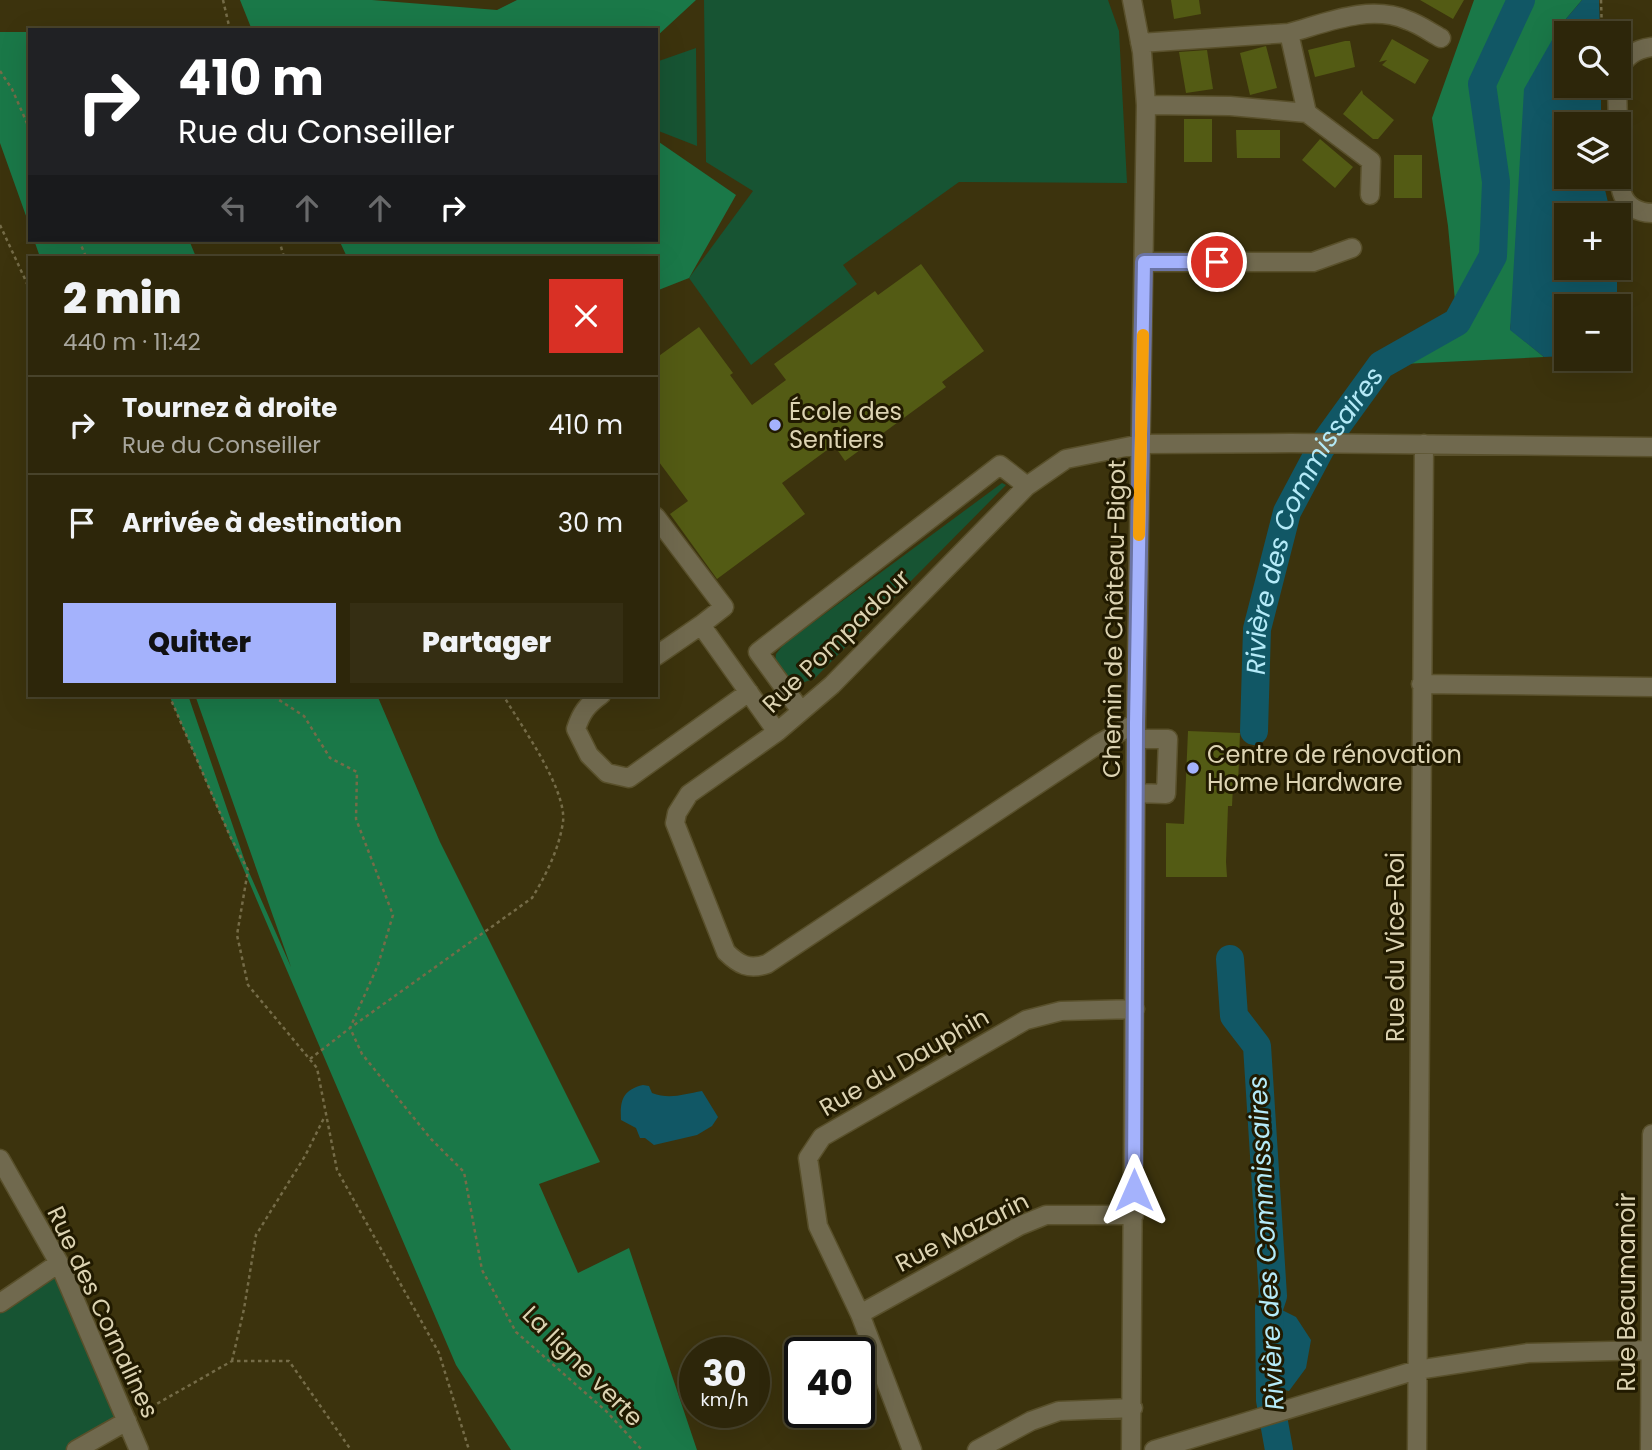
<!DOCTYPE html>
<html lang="fr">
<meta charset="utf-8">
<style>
body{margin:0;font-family:Poppins,sans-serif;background:#352e13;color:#f1f3f6;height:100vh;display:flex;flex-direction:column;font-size:26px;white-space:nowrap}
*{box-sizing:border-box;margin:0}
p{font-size:23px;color:#a7a59c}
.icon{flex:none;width:38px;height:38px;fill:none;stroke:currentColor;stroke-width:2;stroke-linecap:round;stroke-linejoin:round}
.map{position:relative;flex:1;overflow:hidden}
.details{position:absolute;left:28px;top:256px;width:630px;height:441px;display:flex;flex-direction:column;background:#2d260a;border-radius:0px;box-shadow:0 7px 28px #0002,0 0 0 2px #48432b}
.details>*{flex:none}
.hud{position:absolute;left:28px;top:28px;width:630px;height:214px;border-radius:0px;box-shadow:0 7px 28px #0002,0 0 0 2px #48432b;background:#202124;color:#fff;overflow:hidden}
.buttons{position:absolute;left:1554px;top:21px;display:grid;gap:14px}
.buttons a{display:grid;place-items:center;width:77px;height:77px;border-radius:0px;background:#2d260a;box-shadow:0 7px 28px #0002,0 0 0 2px #48432b;font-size:35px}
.speed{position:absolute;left:679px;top:1337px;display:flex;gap:14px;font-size:35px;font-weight:700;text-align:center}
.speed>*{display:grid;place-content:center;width:91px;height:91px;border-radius:50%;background:#2d260a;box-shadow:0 7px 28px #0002,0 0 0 2px #48432b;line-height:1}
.speed small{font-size:18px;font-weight:400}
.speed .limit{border:4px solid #111;border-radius:10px;background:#fff;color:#111}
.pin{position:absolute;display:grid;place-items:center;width:60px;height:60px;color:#fff;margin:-30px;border:4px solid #fff;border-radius:50%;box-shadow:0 2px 7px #0007}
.me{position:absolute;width:77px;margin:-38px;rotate:0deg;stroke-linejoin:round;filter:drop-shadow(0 0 5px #0008)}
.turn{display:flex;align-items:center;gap:24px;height:147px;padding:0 35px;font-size:32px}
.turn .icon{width:91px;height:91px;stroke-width:2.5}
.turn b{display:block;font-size:49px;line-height:60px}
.lanes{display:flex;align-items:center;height:66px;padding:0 35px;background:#0003;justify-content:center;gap:35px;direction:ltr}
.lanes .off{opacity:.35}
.round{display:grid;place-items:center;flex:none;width:74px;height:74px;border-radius:0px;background:#352e13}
.head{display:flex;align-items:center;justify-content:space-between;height:119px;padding:0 35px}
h1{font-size:42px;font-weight:800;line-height:52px}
.action{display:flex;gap:14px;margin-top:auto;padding:14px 35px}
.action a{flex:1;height:80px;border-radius:0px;background:#a4b2fc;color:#111;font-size:28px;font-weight:800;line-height:80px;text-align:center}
.action a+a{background:#352e13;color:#f1f3f6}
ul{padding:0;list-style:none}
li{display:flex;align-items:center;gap:21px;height:98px;padding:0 35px;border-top:2px solid #48432b}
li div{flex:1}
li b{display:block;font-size:26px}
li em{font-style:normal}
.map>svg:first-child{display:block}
.green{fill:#175433}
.forest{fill:#1a7848}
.water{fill:#115765}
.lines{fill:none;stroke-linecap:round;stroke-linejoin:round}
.river{stroke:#115765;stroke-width:28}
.building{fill:#535b14}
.minor-casing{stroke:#59502b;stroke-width:21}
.path{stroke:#756c48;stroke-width:2.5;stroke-dasharray:3.5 3.5;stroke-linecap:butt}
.minor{stroke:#70694e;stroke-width:18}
.route-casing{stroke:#6b74a4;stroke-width:18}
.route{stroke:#a4b2fc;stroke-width:12}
.slow{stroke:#f59e0b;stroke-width:12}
.poi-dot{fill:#a4b2fc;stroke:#211a00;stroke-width:2.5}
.labels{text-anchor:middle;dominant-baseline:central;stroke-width:6;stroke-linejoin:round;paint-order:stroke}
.poi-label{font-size:24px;fill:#dcd3b2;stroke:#211a00;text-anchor:start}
.street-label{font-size:24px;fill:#dcd3b2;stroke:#211a00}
.water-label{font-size:26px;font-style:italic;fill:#b4eaf8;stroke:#211a00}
</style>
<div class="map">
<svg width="1652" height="1450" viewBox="0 0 1652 1450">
<rect width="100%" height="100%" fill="#3c330d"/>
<path class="green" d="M704 0H1108L1119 31 1127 183 959 182 843 265 857 284 751 365 689 278 753 191 706 162Z
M696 48 697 146 656 130V62Z
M1002 483 1006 485 814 679 798 684 786 681 775 663 776 654 784 644Z
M59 1263 127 1421 76 1450H0V1303Z"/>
<path class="forest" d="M240 0H372L497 10 517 0H696L656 37V30H252Z
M1474 0H1582L1560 26 1510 329 1544 357 1381 365 1457 322 1448 226 1432 118Z
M0 32H30V227L0 143Z
M656 140 736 195 689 278 656 291V257H347L339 240H656Z
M34 240H189L196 257H40Z
M169 695H188L248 870 291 967 195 695H377L440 842 600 1162 539 1184 578 1273 629 1248 697 1450H511L456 1365Z"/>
<path class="water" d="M1582 0H1599L1600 33H1566V86H1601V124H1566V177H1602L1611 215H1566V268H1617V306H1566V356L1544 357 1510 330 1524 89 1560 26Z
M643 1085 649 1086 652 1093C670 1100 684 1094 702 1091L718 1117 712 1126 697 1135 654 1145 645 1138H640L636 1128 621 1120C620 1101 622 1090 643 1085Z
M1278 1308 1296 1317 1311 1340 1306 1368 1289 1391 1259 1384 1256 1367 1260 1329Z"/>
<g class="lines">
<g class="river">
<path id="s1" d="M1254 731 1257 629 1287 512 1321 448 1381 365 1457 322 1493 256 1496 182 1482 84 1521 0"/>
<path d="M1230 959 1234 1016 1257 1046 1273 1296 1269 1308 1270 1400 1279 1450"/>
</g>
</g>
<path class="building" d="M1171 0H1199L1201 14 1174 19Z
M1420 0H1464L1453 19Z
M1392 39 1429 60 1415 84 1382 65 1387 60 1379 62Z
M1345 41H1350L1355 67 1315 77 1308 50Z
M1266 46 1277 88 1250 95 1240 53Z
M1207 50 1213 89 1186 93 1179 52Z
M1362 90 1363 94 1394 120 1378 139H1373L1343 114Z
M1184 119H1212V162H1184Z
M1236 130H1280V158H1237Z
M1320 139 1353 167 1335 188 1302 160Z
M1394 155H1422V198H1394Z
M921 264 984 351 942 382 946 387 845 461 834 445 782 483 805 514 717 579 670 514 688 501 656 458V358L699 327 733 373 730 375 752 405 786 380 774 364 875 291 878 295Z
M1188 731 1240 733 1238 786H1233L1232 806H1228L1226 862 1227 877H1166V823L1184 824Z"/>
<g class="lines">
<g class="minor-casing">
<path id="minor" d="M1289 33C1326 23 1369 4 1407 20 1419 24 1430 32 1441 38
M1140 43 1289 33 1307 113 1230 106 1146 105
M1619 72C1624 56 1636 49 1652 47
M1617 86 1618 124
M1307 113 1371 161 1370 195
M1619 155C1619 180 1616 212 1652 213
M1144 262H1313L1352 248
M656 517 724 607 701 625
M656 656 701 625 777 732
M1421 684 1652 687
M601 695C587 705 581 713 576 729L589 755 607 773 629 778 749 692
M801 711 758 652 1000 465 1027 486
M1136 723 1100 743 767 964C749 970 739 965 726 952L675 823 677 813 689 794 777 732 832 685 1027 486 1066 459 1141 444 1291 443 1652 447
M1136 793 1166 794 1168 739H1137
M0 1159 59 1263 139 1450
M0 1303 59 1263
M860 1314 1019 1226 1046 1215H1134
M76 1450 127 1421
M912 1450 860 1314 818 1226 808 1158 822 1137 1026 1020 1061 1011 1135 1009
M977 1450 1031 1421 1059 1411 1133 1408
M1131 1450 1136 723 1146 105 1142 52 1132 0
M1154 1450 1417 1370 1528 1353 1652 1350
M1417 1450 1424 444
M1650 1450 1652 1134"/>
</g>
<path class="path" d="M223 0 230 30
M1601 0 1602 33
M0 71 12 89 30 130
M0 225 30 290
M79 240 86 257
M279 240 284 257
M169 695 230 836 248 870 237 935 248 985 317 1068 337 1170 439 1353 469 1450
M275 695 276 698 304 716 330 758 357 772 356 819 393 915 378 965 350 1028 362 1054 431 1139 464 1172 482 1270 516 1332 606 1411 642 1450
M310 1059 350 1028 532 898C546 875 559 849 563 822 567 789 520 724 503 695
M232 1361 244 1309 256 1235 305 1156 325 1116
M139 1414 232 1361H289L351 1450"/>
<use href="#minor" class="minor"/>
</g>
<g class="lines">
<g class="route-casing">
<path id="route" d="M1134 1190 1136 723 1144 262H1217"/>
</g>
<use href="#route" class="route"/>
<path class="slow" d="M1139 535 1143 335"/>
</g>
<g class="poi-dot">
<circle cx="775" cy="425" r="7"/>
<circle cx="1193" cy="768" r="7"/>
</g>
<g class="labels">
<g class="poi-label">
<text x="789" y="411">École des<tspan x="789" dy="28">Sentiers</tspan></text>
<text x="1207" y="754">Centre de rénovation<tspan x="1207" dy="28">Home Hardware</tspan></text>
</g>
<g class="street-label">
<text transform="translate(1114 619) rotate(-89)">Chemin de Château-Bigot</text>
<text transform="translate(836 641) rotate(-44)">Rue Pompadour</text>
<text transform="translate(1395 947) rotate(-90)">Rue du Vice-Roi</text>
<text transform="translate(904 1062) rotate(-30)">Rue du Dauphin</text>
<text transform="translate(962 1232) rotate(-27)">Rue Mazarin</text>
<text transform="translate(1626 1292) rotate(-90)">Rue Beaumanoir</text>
<text transform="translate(103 1312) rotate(65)">Rue des Cornalines</text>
<text transform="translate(583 1366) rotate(45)">La ligne verte</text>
</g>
<g class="water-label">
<text stroke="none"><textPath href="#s1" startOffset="224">Rivière des Commissaires</textPath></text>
<text transform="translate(1266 1243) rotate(-93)">Rivière des Commissaires</text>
</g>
</g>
</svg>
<div class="buttons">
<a><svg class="icon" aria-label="search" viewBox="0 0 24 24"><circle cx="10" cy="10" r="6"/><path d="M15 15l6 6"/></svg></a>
<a><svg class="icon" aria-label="layers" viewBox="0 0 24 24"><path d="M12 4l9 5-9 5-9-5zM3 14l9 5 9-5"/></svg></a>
<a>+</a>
<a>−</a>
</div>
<div class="speed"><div>30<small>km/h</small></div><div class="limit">40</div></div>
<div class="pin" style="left:1217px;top:262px;background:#d93025"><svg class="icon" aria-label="arrive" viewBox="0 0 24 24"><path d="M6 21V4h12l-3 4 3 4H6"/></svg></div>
<svg class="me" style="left:1134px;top:1190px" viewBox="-20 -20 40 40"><path d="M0-17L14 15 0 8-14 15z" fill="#a4b2fc" stroke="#fff" stroke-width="4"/></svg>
<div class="hud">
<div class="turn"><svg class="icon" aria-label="right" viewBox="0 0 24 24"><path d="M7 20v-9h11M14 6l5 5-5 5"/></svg><div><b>410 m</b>Rue du Conseiller</div></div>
<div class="lanes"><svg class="icon off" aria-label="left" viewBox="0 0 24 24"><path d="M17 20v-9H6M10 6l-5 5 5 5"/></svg><svg class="icon off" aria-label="ahead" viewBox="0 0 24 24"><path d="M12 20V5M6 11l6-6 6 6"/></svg><svg class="icon off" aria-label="ahead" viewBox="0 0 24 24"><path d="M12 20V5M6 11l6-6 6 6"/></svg><svg class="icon" aria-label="right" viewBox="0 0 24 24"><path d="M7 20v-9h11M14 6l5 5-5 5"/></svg></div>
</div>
<section class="details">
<div class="head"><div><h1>2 min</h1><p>440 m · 11:42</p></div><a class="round" style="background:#d93025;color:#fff"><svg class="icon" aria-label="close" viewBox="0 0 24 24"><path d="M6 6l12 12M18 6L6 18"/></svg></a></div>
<ul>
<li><svg class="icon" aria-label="right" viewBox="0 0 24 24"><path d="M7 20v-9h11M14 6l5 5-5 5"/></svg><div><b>Tournez à droite</b><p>Rue du Conseiller</p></div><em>410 m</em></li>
<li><svg class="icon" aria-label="arrive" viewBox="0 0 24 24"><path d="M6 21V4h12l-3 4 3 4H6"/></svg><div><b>Arrivée à destination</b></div><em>30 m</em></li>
</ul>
<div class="action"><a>Quitter</a><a>Partager</a></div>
</section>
</div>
